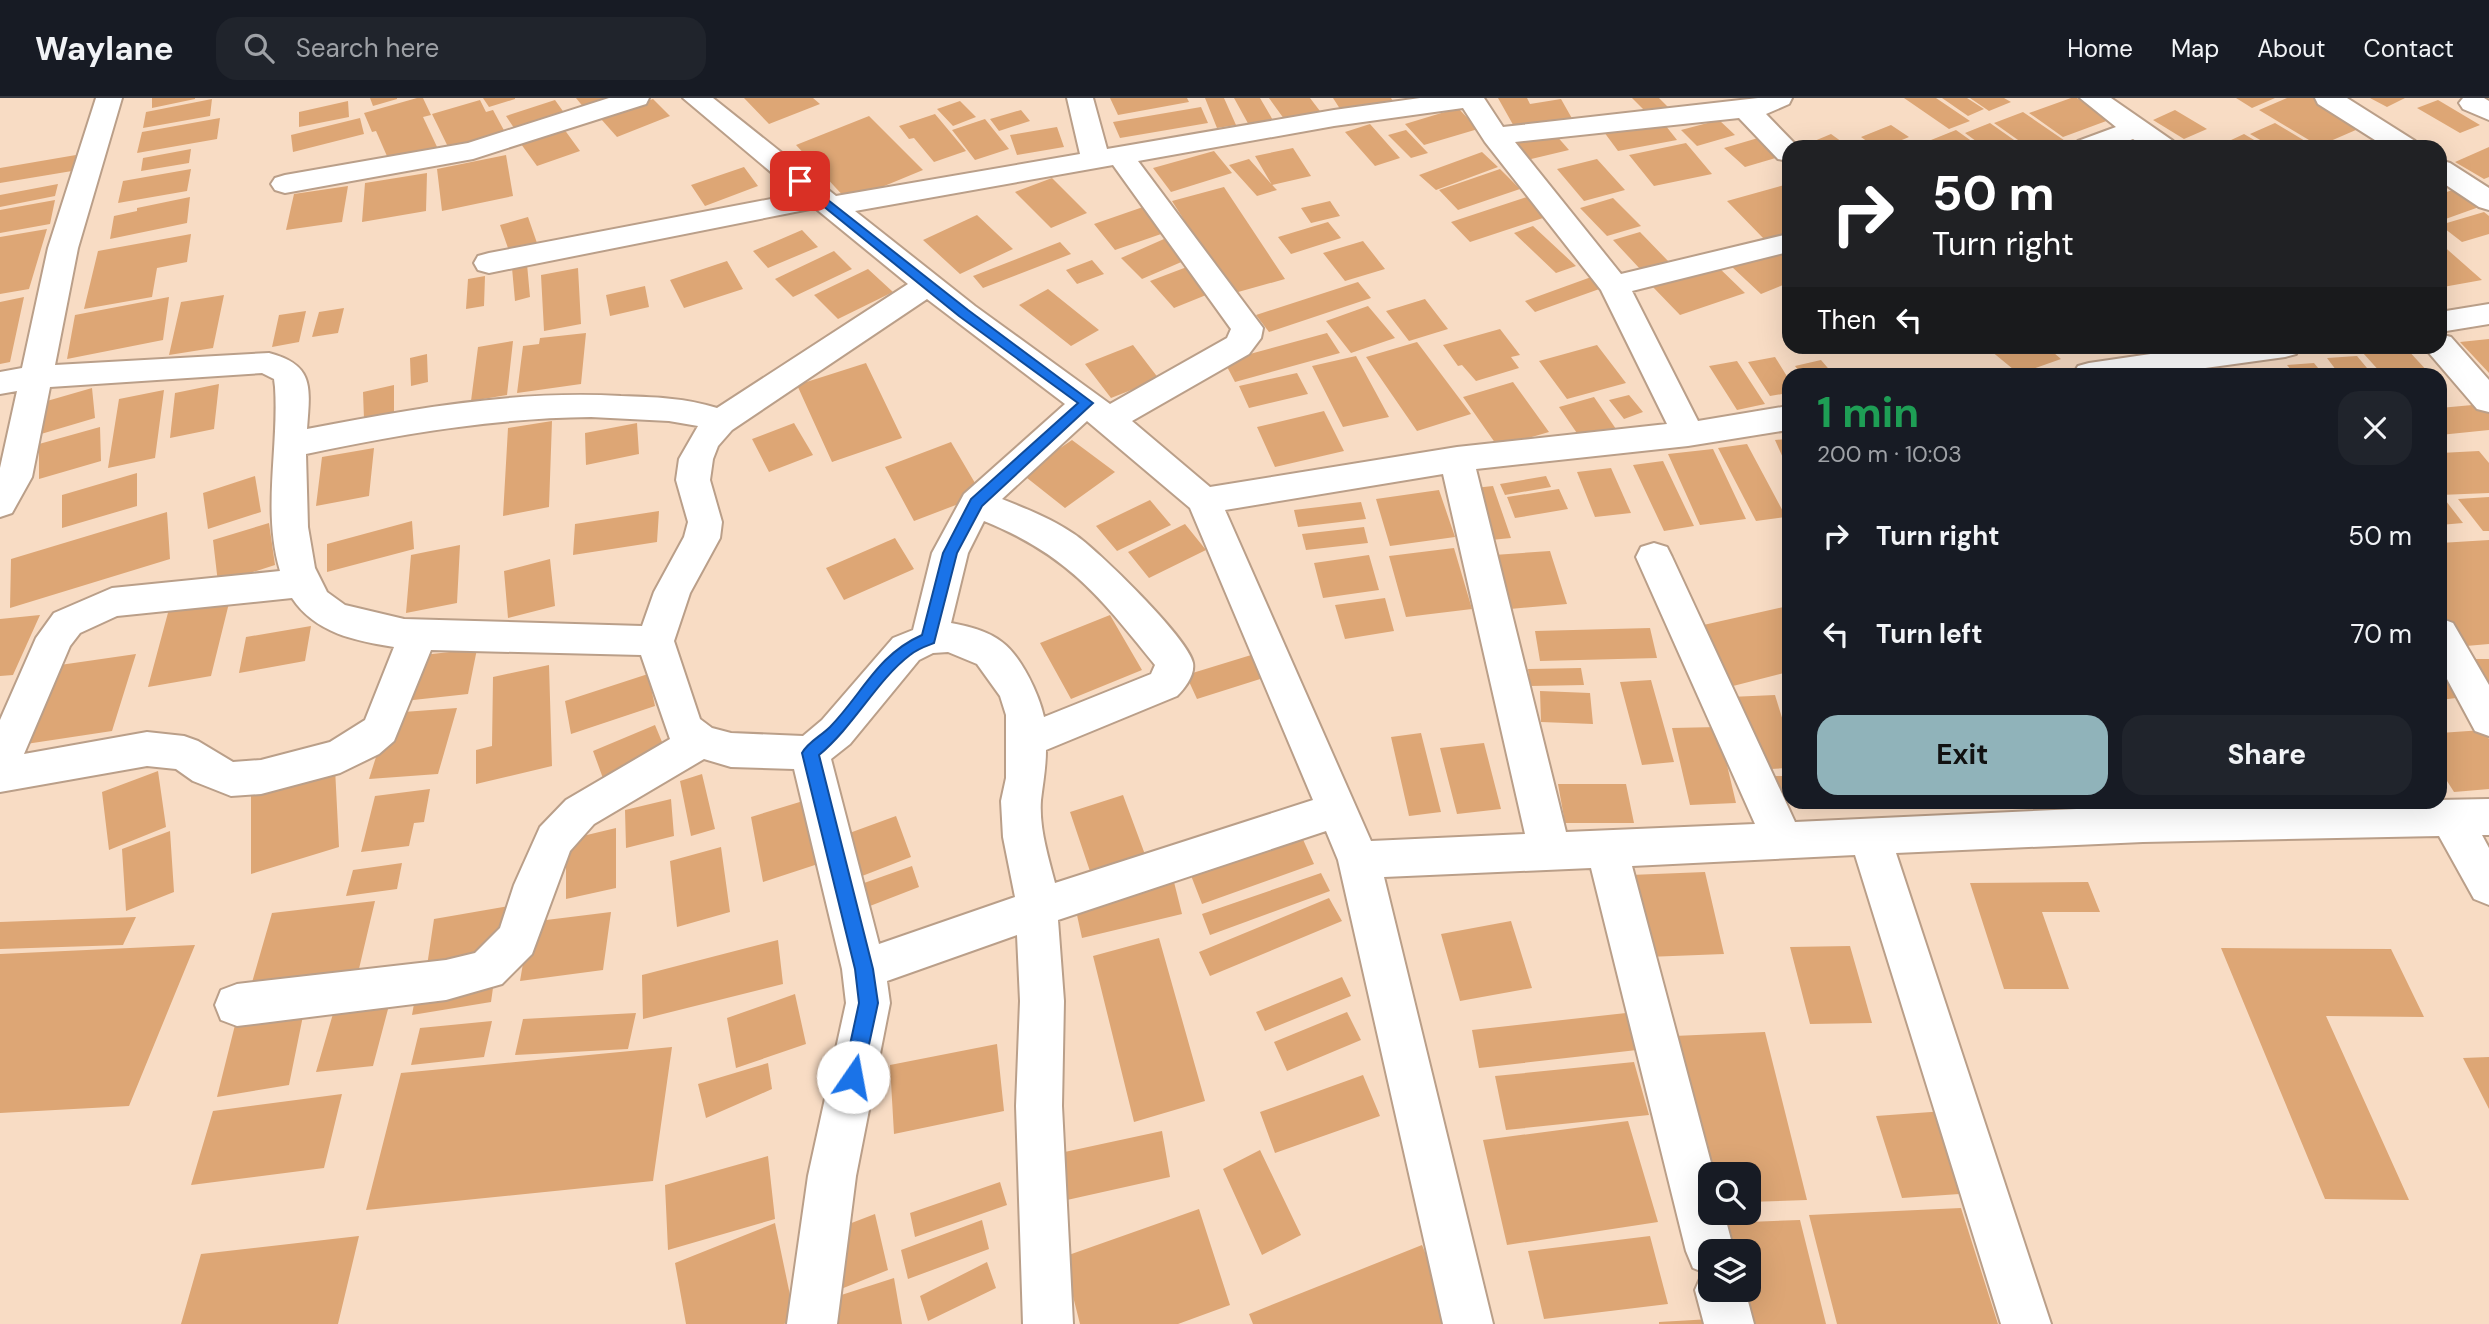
<!DOCTYPE html>
<meta charset="utf-8">
<style>
body{margin:0;font-family:"DM Sans",sans-serif;background:#20242c;color:#f1f3f6;height:100vh;display:flex;flex-direction:column;font-size:26px;white-space:nowrap}
*{box-sizing:border-box;margin:0}
p{font-size:23px;color:#9ea1a6}
.icon{flex:none;width:38px;height:38px;fill:none;stroke:currentColor;stroke-width:2;stroke-linecap:round;stroke-linejoin:round}
.map{position:relative;flex:1;overflow:hidden}
.sheet{position:absolute;left:1782px;top:270px;width:665px;height:441px;display:flex;flex-direction:column;background:#171b24;border-radius:21px;box-shadow:0 7px 28px #0002}
.sheet>*{flex:none}
.top-card{position:absolute;left:1782px;top:42px;width:665px;height:214px;border-radius:21px;box-shadow:0 7px 28px #0002;background:#202124;color:#fff;overflow:hidden}
.fabs{position:absolute;left:1698px;top:1064px;display:grid;gap:14px}
.fabs a{display:grid;place-items:center;width:63px;height:63px;border-radius:14px;background:#171b24;box-shadow:0 7px 28px #0002;font-size:35px}
.pin{position:absolute;display:grid;place-items:center;width:60px;height:60px;color:#fff;margin:-30px;border-radius:14px;box-shadow:0 4px 10px #0006}
.me{position:absolute;width:77px;margin:-38px;rotate:12deg;stroke-linejoin:round;filter:drop-shadow(0 0 5px #0008)}
.turn{display:flex;align-items:center;gap:24px;height:147px;padding:0 35px;font-size:32px}
.turn .icon{width:91px;height:91px;stroke-width:2.5}
.turn b{display:block;font-size:49px;line-height:60px}
.then{display:flex;align-items:center;height:66px;padding:0 35px;background:#0003;gap:14px;font-size:26px}
.round{display:grid;place-items:center;flex:none;width:74px;height:74px;border-radius:21px;background:#20242c}
.head{display:flex;align-items:center;justify-content:space-between;height:119px;padding:0 35px}
h1{font-size:42px;font-weight:700;line-height:52px;color:#1e9e55}
.button{display:flex;gap:14px;margin-top:auto;padding:14px 35px}
.button a{flex:1;height:80px;border-radius:21px;background:#90b3ba;color:#111;font-size:28px;font-weight:700;line-height:80px;text-align:center}
.button a+a{background:#20242c;color:#f1f3f6}
ul{padding:0;list-style:none}
li{display:flex;align-items:center;gap:21px;height:98px;padding:0 35px}
li div{flex:1}
li b{display:block;font-size:26px}
li em{font-style:normal}
header{display:flex;align-items:center;gap:42px;box-sizing:border-box;height:98px;padding:0 35px;background:#171b24;border-bottom:2px solid #363941}
header strong{font-size:33px}
nav{display:flex;gap:38px;margin-inline-start:auto;font-size:24px}
.search{width:490px;height:63px;background:#20242c;display:flex;align-items:center;gap:18px;box-sizing:border-box;padding:0 24px;border-radius:21px;color:#9ea1a6;font-size:26px}
.map>svg:first-child{display:block}
.building{fill:#dda675}
.lines{fill:none;stroke-linecap:round;stroke-linejoin:round}
.minor-casing{stroke:#ba9f89;stroke-width:4}
.minor{fill:#fff;fill-rule:evenodd}
.route{fill:#1a73e8;stroke:#114b97;stroke-width:2}
</style>
<header>
<strong>Waylane</strong>
<div class="search"><svg class="icon" aria-label="search" viewBox="0 0 24 24"><circle cx="10" cy="10" r="6"/><path d="M15 15l6 6"/></svg>Search here</div>
<nav><a>Home</a><a>Map</a><a>About</a><a>Contact</a></nav>
</header>
<div class="map">
<svg width="2489" height="1226" viewBox="0 0 2489 1226">
<rect width="100%" height="100%" fill="#f8dcc4"/>
<path class="building" d="M152 0H195V1L152 10Z
M370 0H397V1L373 8Z
M417 0H423L431 17 423 19 438 51 390 65 376 33 372 34 364 15Z
M483 0H515V1L489 9Z
M576 0H631L589 16Z
M744 0H813L820 6 769 26Z
M1110 0H1187L1189 4 1118 17Z
M1205 0H1224L1236 27 1217 30Z
M1234 0H1260L1274 24 1250 29Z
M1269 0H1310L1323 17 1287 25Z
M1333 0H1391L1393 3 1342 14Z
M1498 0H1527L1530 6 1561 1 1574 24 1516 32Z
M1632 0H1659L1672 13 1650 18Z
M1904 0H1936L1970 23 1949 31Z
M1942 0H1967L1984 11 1968 18Z
M1970 0H2004L2011 4 1989 13Z
M2071 0H2077L2109 22 2063 39 2029 15Z
M2236 0H2275L2252 10Z
M2287 0H2318L2365 28 2319 48 2259 12Z
M2370 0H2405L2387 9Z
M212 1 210 18 143 30 146 14Z
M653 1 670 18 617 39 601 21Z
M480 2 486 14 493 12 506 36 450 53 432 16Z
M555 2 565 16 516 33 506 18Z
M2438 2 2480 27 2460 35 2417 10Z
M348 3 349 19 299 29V14Z
M960 3 976 19 953 28 937 11Z
M1201 9 1208 25 1120 40 1113 24Z
M1458 10 1478 31 1424 47 1405 26Z
M1021 12 1030 23 999 33 990 21Z
M2175 12 2207 31 2184 41 2153 22Z
M2023 14 2071 47 2028 49 1994 25Z
M935 16 966 53 934 64 914 40 909 41 899 28Z
M869 18 923 72 848 103 796 47Z
M220 20 217 41 137 55 142 34Z
M360 20 364 36 293 54 291 37Z
M985 21 1009 51 975 62 952 32Z
M1719 22 1735 37 1697 48 1681 32Z
M1662 23 1677 42 1618 53 1604 34Z
M1990 25 2024 49H1984L1965 35Z
M2275 25 2315 49H2272L2250 36Z
M1370 26 1400 60 1375 68 1345 34Z
M1891 27 1909 39 1885 49H1875L1861 39Z
M1057 29 1064 49 1017 57 1010 37Z
M564 31 580 53 537 68 521 46Z
M1406 32 1428 55 1411 60 1388 37Z
M1956 32 1980 49H1933L1926 44Z
M1555 36 1569 52 1527 62 1513 45Z
M1831 36 1849 49H1800Z
M2244 36 2266 49H2216Z
M1758 40 1779 59 1745 69 1724 50Z
M1686 45 1712 76 1654 88 1629 57Z
M2489 49V79L2484 81 2455 64Z
M1293 50 1311 78 1272 87 1255 58Z
M191 51 189 65 141 73 143 60Z
M1214 53 1232 75 1171 94 1153 70Z
M1482 54 1498 69 1436 92 1419 77Z
M76 57 72 73 0 85V70Z
M506 57 513 98 442 113 437 71Z
M1249 61 1275 90 1277 92 1257 98 1229 67Z
M1597 61 1625 92 1584 103 1557 71Z
M744 69 758 88 705 108 691 87Z
M191 71 187 93 118 105 123 83Z
M1500 71 1520 91 1458 112 1439 92Z
M427 75 426 113 362 124 365 85Z
M1052 80 1087 115 1051 130 1015 94Z
M58 86 55 98 0 109V97Z
M1788 86V135L1765 142 1727 103Z
M348 88 342 124 286 132 294 96Z
M1224 89 1285 181 1231 196 1172 103Z
M2453 92 2479 109 2440 123V96Z
M190 99 187 125 110 141 114 118 137 113V110Z
M1527 99 1546 119 1470 144 1451 124Z
M1613 100 1641 128 1607 138 1580 110Z
M55 102 50 126 0 135V112Z
M1330 103 1340 118 1311 125 1301 110Z
M1143 109 1164 135 1115 152 1094 126Z
M2484 114 2489 118V136L2462 144 2440 127Z
M977 117 1013 151 960 176 923 142Z
M528 119 537 145 509 153 500 127Z
M1328 124 1341 140 1291 156 1278 139Z
M1533 128 1576 168 1556 175 1514 135Z
M47 131 29 191 0 196V139Z
M802 132 818 149 768 170 753 153Z
M1640 134 1669 164 1641 172 1613 142Z
M191 136 187 164 157 170 152 199 84 211 98 153Z
M1164 141 1186 162 1142 181 1121 160Z
M1363 143 1385 171 1345 183 1323 155Z
M1060 144 1071 156 983 190 973 178Z
M2440 145 2482 182 2443 189 2440 186Z
M1787 147 1788 185 1761 196 1731 168Z
M834 153 852 171 793 199 775 181Z
M1092 162 1104 176 1077 186 1066 172Z
M727 163 743 191 684 210 670 182Z
M527 166 530 199 515 203 512 170Z
M1715 166 1745 195 1680 217 1651 187Z
M1192 167 1216 193 1174 210 1150 183Z
M578 170 581 226 544 233 541 177Z
M868 171 893 194 838 221 814 197Z
M485 178 484 208 466 211 468 181Z
M1594 178 1605 189 1535 214 1525 203Z
M1358 184 1371 200 1269 234 1256 217Z
M645 188 649 209 610 218 606 197Z
M1048 191 1099 232 1071 248 1019 207Z
M224 197 213 250 169 257 181 204Z
M24 199 10 264 0 266V204Z
M169 199 163 242 67 261 75 217Z
M1425 201 1448 231 1409 243 1386 213Z
M1368 208 1395 240 1351 255 1326 223Z
M344 210 338 235 312 239 319 214Z
M306 213 299 244 272 249 279 217Z
M1500 231 1520 257 1511 259 1519 270 1476 283 1462 267 1458 268 1443 247Z
M586 235 581 286 517 295 523 248 539 246 540 240Z
M1327 235 1340 255 1235 284 1224 263Z
M2489 241V275L2460 244Z
M513 243 507 297 471 303 478 249Z
M1417 244 1471 316 1417 333 1366 259Z
M1133 247 1159 281 1111 300 1085 266Z
M1597 247 1626 285 1567 301 1539 263Z
M1985 248H2046L2061 261 2019 276Z
M2406 250 2430 276H2382L2363 255Z
M427 256 428 284 411 288 410 260Z
M1356 258 1389 319 1343 329 1312 268Z
M2357 258 2372 276H2339L2327 260Z
M1775 259 1788 280V295L1770 298 1748 264Z
M1821 262 1833 276H1801L1795 268Z
M1737 263 1765 306 1737 312 1709 268Z
M866 265 902 340 832 364 797 287Z
M2314 265 2323 276H2273L2292 273 2287 267Z
M1297 275 1308 296 1249 310 1239 288Z
M1513 284 1549 334 1498 349 1463 299Z
M219 286 214 331 170 340 175 295Z
M394 287V315L364 321 363 294Z
M92 290 95 320 41 336 40 305Z
M164 292 155 360 108 370 119 301Z
M1629 297 1643 314 1624 321 1609 302Z
M1594 299 1616 331 1581 341 1559 309Z
M2483 306 2489 312V332L2440 337V310Z
M1324 313 1344 353 1275 369 1257 329Z
M552 323 549 409 503 418 508 330Z
M637 325 639 356 586 367 585 335Z
M794 325 813 357 769 374 752 341Z
M100 329 101 363 39 381V346Z
M1788 341V371L1775 342Z
M1072 342 1115 374 1065 410 1022 376Z
M951 344 982 397 914 423 885 369Z
M1747 346 1786 419 1756 423 1718 350Z
M374 350 369 398 316 408 322 359Z
M1713 351 1746 421 1700 427 1668 356Z
M2479 353 2489 365V395L2440 397V355Z
M1663 363 1694 428 1664 433 1633 367Z
M1611 370 1631 415 1595 419 1577 374Z
M137 375V408L62 430V397Z
M255 378 261 414 208 431 203 395Z
M1546 378 1551 389 1505 397 1500 386Z
M1493 388 1511 440 1481 443 1465 391Z
M1559 391 1568 411 1515 420 1507 399Z
M1439 392 1455 439 1390 448 1376 401Z
M2489 399V433H2483L2458 401Z
M1150 402 1171 427 1117 453 1096 428Z
M2446 403 2463 425 2440 427V404Z
M1361 404 1366 421 1298 429 1294 412Z
M659 413 657 444 573 457 575 426Z
M167 414 170 461 10 510 11 461Z
M412 423 414 451 327 474V446Z
M269 425 275 467 218 485 213 442Z
M1185 426 1206 452 1149 480 1128 454Z
M1364 429 1368 445 1306 452 1302 436Z
M895 440 914 471 844 502 826 470Z
M2489 442V546L2466 548 2440 511V445Z
M460 447 457 505 406 515 411 457Z
M1454 450 1472 511 1406 519 1389 458Z
M1550 453 1567 506 1510 511 1494 457Z
M1369 457 1379 492 1323 500 1314 465Z
M550 461 555 508 508 520 504 473Z
M1385 500 1394 533 1345 541 1335 507Z
M230 501 211 578 148 589 169 511Z
M1788 508V574L1733 588 1699 528Z
M40 517 13 577 0 578V521Z
M1110 517 1142 572 1071 601 1040 545Z
M311 528 305 563 239 575 246 539Z
M1650 530 1657 560 1540 563 1535 533Z
M477 551 468 596 404 603 414 558Z
M1261 554 1273 577 1197 601 1186 577Z
M136 556 112 633 26 646 53 568Z
M2473 561H2489V585Z
M549 567 552 668 476 686V652L492 648 493 579Z
M2440 567 2464 599 2440 602Z
M1581 570 1584 587 1530 588 1528 571Z
M648 576 655 608 571 636 565 603Z
M1651 582 1674 664 1642 667 1620 584Z
M1540 593 1590 595 1593 626 1541 624Z
M1775 597 1788 639V670L1752 672 1730 599Z
M457 610 438 676 369 681 390 615Z
M655 627 667 656 604 683 593 653Z
M1718 629 1736 705 1690 707 1672 630Z
M2483 632 2489 641V691L2454 694 2440 672V635Z
M1421 635 1441 714 1409 718 1391 639Z
M1484 645 1501 711 1457 716 1440 650Z
M335 670 339 749 251 776V695Z
M158 673 166 729 109 752 102 694Z
M702 676 715 731 691 738 680 683Z
M1774 678H1788V702L1780 703Z
M1558 686H1626L1634 725H1565Z
M430 691 424 724 414 725 409 748 361 754 375 698Z
M1123 697 1150 770 1095 788 1070 714Z
M671 701 674 738 626 750 625 712Z
M803 703 818 766 763 784 751 719Z
M896 718 911 759 857 780 844 737Z
M616 730V790L566 801V742Z
M170 733 174 794 126 813 122 751Z
M1301 737 1314 766 1202 806 1190 775Z
M721 749 730 814 677 829 670 763Z
M402 765 397 791 346 798 353 772Z
M912 768 919 789 857 813 850 790Z
M1705 774 1724 856 1647 859 1630 777Z
M1321 775 1330 793 1210 837 1202 816Z
M1174 784 1182 816 1082 840 1075 808Z
M2088 784 2100 814H2042L2069 891H2004L1970 785Z
M1329 800 1342 823 1210 878 1199 854Z
M375 803 358 875 251 888 272 815Z
M509 808 503 855 427 868 434 821Z
M611 814 603 872 520 883 530 824Z
M136 819 123 847 0 851V824Z
M1511 823 1532 890 1460 903 1441 836Z
M1159 840 1205 1003 1134 1024 1093 858Z
M778 842 783 886 643 921 642 877Z
M195 847 129 1008 0 1015V856Z
M1850 848 1872 925 1810 926 1790 849Z
M2221 850 2391 851 2424 919 2326 918 2409 1102 2325 1101Z
M495 876 491 904 412 917 417 889Z
M1342 879 1351 898 1265 933 1256 914Z
M392 896 373 968 316 974 337 902Z
M795 896 806 946 736 970 727 920Z
M305 908 289 987 217 999 237 919Z
M1347 914 1361 942 1287 973 1274 944Z
M636 915 628 951 515 957 523 921Z
M1626 915 1637 952 1479 970 1472 932Z
M492 923 484 959 411 967 420 930Z
M1765 934 1807 1102 1748 1104V1076H1710L1674 938Z
M997 946 1004 1013 894 1036 890 967Z
M672 949 653 1083 366 1112 401 975Z
M2489 959V1011L2463 960Z
M1634 964 1649 1017 1506 1032 1495 978Z
M768 965 772 991 706 1020 698 986Z
M1363 977 1380 1018 1275 1055 1260 1014Z
M342 996 324 1070 191 1087 213 1013Z
M1945 1013 1974 1095 1902 1100 1876 1018Z
M1628 1023 1658 1124 1507 1147 1483 1042Z
M1162 1033 1170 1079 1067 1102 1060 1055Z
M1260 1052 1301 1137 1262 1157 1223 1071Z
M768 1058 775 1121 668 1152 665 1087Z
M1000 1084 1007 1107 915 1139 910 1115Z
M1961 1110 1998 1226H1837L1809 1117Z
M1199 1111 1230 1207 1178 1226H1080L1063 1159Z
M875 1116 888 1172 841 1191 828 1134Z
M982 1122 989 1151 908 1181 901 1152Z
M1800 1122 1826 1226H1744L1737 1192H1748V1153H1728L1722 1125Z
M775 1125 795 1221 784 1226H686L675 1165Z
M359 1138 338 1226H181L201 1156Z
M1650 1138 1668 1206 1544 1221 1528 1153Z
M1422 1147 1455 1226H1253L1249 1216Z
M987 1164 996 1190 928 1223 920 1198Z
M894 1180 902 1226H835L832 1200Z
M1711 1221 1712 1226H1659V1224Z"/>
<g class="lines">
<g class="minor-casing">
<path id="minor" d="M96 0H122L78 150 55 267 269 255C315 267 310 290 307 331 411 311 515 292 621 298 654 299 686 300 717 310L908 186 815 110 489 175 478 172 474 165 478 158 489 155 797 96 683 0H713L836 98 1080 56 1067 0H1093L1107 51 1334 12 1420 0H1484L1503 29 1758 0H1792L1789 6 1766 16 1798 49H1788V63L1778 61 1739 20 1515 44 1621 176 1788 136V154L1632 193 1698 323 1788 308V332L1688 348 1476 371 1566 734 1755 726 1636 459 1641 449 1654 445 1667 449 1672 459 1795 724 2143 708 2489 701V737H2482L2489 750V807L2474 801 2439 738 2143 744 1896 755 2051 1226H2001L1855 757 1632 768 1714 1076H1710V1115H1724L1734 1153H1710V1192H1745L1754 1226H1704L1695 1192 1703 1174 1693 1170 1686 1153 1591 770 1384 779 1493 1226H1443L1338 762 1326 733 1058 822 1064 903 1062 1008 1073 1226H1023L1016 1008 1020 903 1017 837 887 883 890 905 856 1078 837 1226H787L808 1078 846 905 842 871 794 671 731 669 704 661 594 726 570 753 532 856 502 886 446 902 237 928 221 922 215 907 221 892 237 886 446 862 475 855 500 830 514 787 540 729 566 702 670 641 641 557 431 552 394 643 379 656 340 675 261 696 231 698 193 683 176 671 147 668 0 694V622L36 540 54 515 112 490 280 473C262 413 279 350 275 289L274 281 262 275 50 289 32 379 12 415 0 419V370L17 293 0 296V274L22 270 48 150ZM1463 10 1485 44 1601 192 1667 326 1457 349 1210 389 1132 323 1249 256 1261 240 1263 230 1138 63 1334 28ZM1113 67 1231 231 1227 240 1110 306 975 208 855 113ZM927 201 1065 306 964 396 932 455 913 532 893 540 822 622 803 638 731 635 712 630 700 621 674 543 690 495 720 440 722 424 710 382 713 361 718 348 732 332ZM591 319 669 323 698 328 679 361 676 382 688 424 684 439 654 494 642 528 404 521 345 507 327 494 315 470 308 429 306 356C401 336 494 320 591 319ZM1087 323 1190 410 1313 702 1055 785C1048 758 1039 730 1041 702 1043 685 1046 670 1046 652L1177 598C1185 590 1195 577 1193 565 1189 541 1097 451 1074 436 1052 421 1027 411 1002 401ZM1443 376 1525 736 1371 743 1225 412ZM984 423C1068 457 1100 499 1155 567L1151 576 1044 619C1039 596 1021 558 1002 544 988 533 968 528 951 525L968 455ZM292 500C315 535 356 543 394 549L365 622 330 644 261 662 233 664 198 643 184 638 147 634 24 656 70 548 80 535 117 518ZM948 554 977 566 1000 598 1006 617V680L1001 703 1003 739 1015 799 879 846 831 661 850 646 919 562 933 555Z
M609 0H649L646 6 473 61 285 95 275 92 271 86 275 80 285 77 468 45Z
M2080 0H2111L2173 43 2177 49H2145L2133 41 2113 49H2074L2078 43 2116 29Z
M2315 0H2347L2415 43 2419 49H2386L2318 6Z
M2463 0H2484L2489 3V22L2463 11 2459 5Z
M2440 62 2450 65 2489 90V112L2479 109 2440 83Z
M2489 206V226L2440 234V214Z
M2440 236 2451 239 2489 282V314L2477 311 2429 255 2425 248H2440Z
M2205 248H2300L2296 256 2285 259 2162 276H2073L2078 268 2089 265Z
M2440 520 2453 525 2489 587V638L2475 633 2440 568Z"/>
</g>
<use href="#minor" class="minor"/>
</g>
<path class="route" d="M800 80 968 212 1093 305 982 408 957 455 934 545C926 548 917 551 910 557 877 582 854 628 819 657L873 871 878 905 862 979 859 986 853 988 846 986 843 979 859 905 855 871 802 655C808 644 821 638 830 629 863 595 877 557 922 537L943 455 971 401 1078 305 959 218 796 86V81Z"/>
</svg>
<div class="fabs">
<a><svg class="icon" aria-label="search" viewBox="0 0 24 24"><circle cx="10" cy="10" r="6"/><path d="M15 15l6 6"/></svg></a>
<a><svg class="icon" aria-label="layers" viewBox="0 0 24 24"><path d="M12 4l9 5-9 5-9-5zM3 14l9 5 9-5"/></svg></a>
</div>
<div class="pin" style="left:800px;top:83px;background:#d93025"><svg class="icon" aria-label="arrive" viewBox="0 0 24 24"><path d="M6 21V4h12l-3 4 3 4H6"/></svg></div>
<svg class="me" style="left:853px;top:979px" viewBox="-20 -20 40 40"><circle r="19" fill="#fff"/><path d="M0-13L10 11 0 6-10 11z" fill="#1a73e8"/></svg>
<div class="top-card">
<div class="turn"><svg class="icon" aria-label="right" viewBox="0 0 24 24"><path d="M7 20v-9h11M14 6l5 5-5 5"/></svg><div><b>50 m</b>Turn right</div></div>
<div class="then">Then<svg class="icon" aria-label="left" viewBox="0 0 24 24"><path d="M17 20v-9H6M10 6l-5 5 5 5"/></svg></div>
</div>
<section class="sheet">
<div class="head"><div><h1>1 min</h1><p>200 m · 10:03</p></div><a class="round"><svg class="icon" aria-label="close" viewBox="0 0 24 24"><path d="M6 6l12 12M18 6L6 18"/></svg></a></div>
<ul>
<li><svg class="icon" aria-label="right" viewBox="0 0 24 24"><path d="M7 20v-9h11M14 6l5 5-5 5"/></svg><div><b>Turn right</b></div><em>50 m</em></li>
<li><svg class="icon" aria-label="left" viewBox="0 0 24 24"><path d="M17 20v-9H6M10 6l-5 5 5 5"/></svg><div><b>Turn left</b></div><em>70 m</em></li>
</ul>
<div class="button"><a>Exit</a><a>Share</a></div>
</section>
</div>
